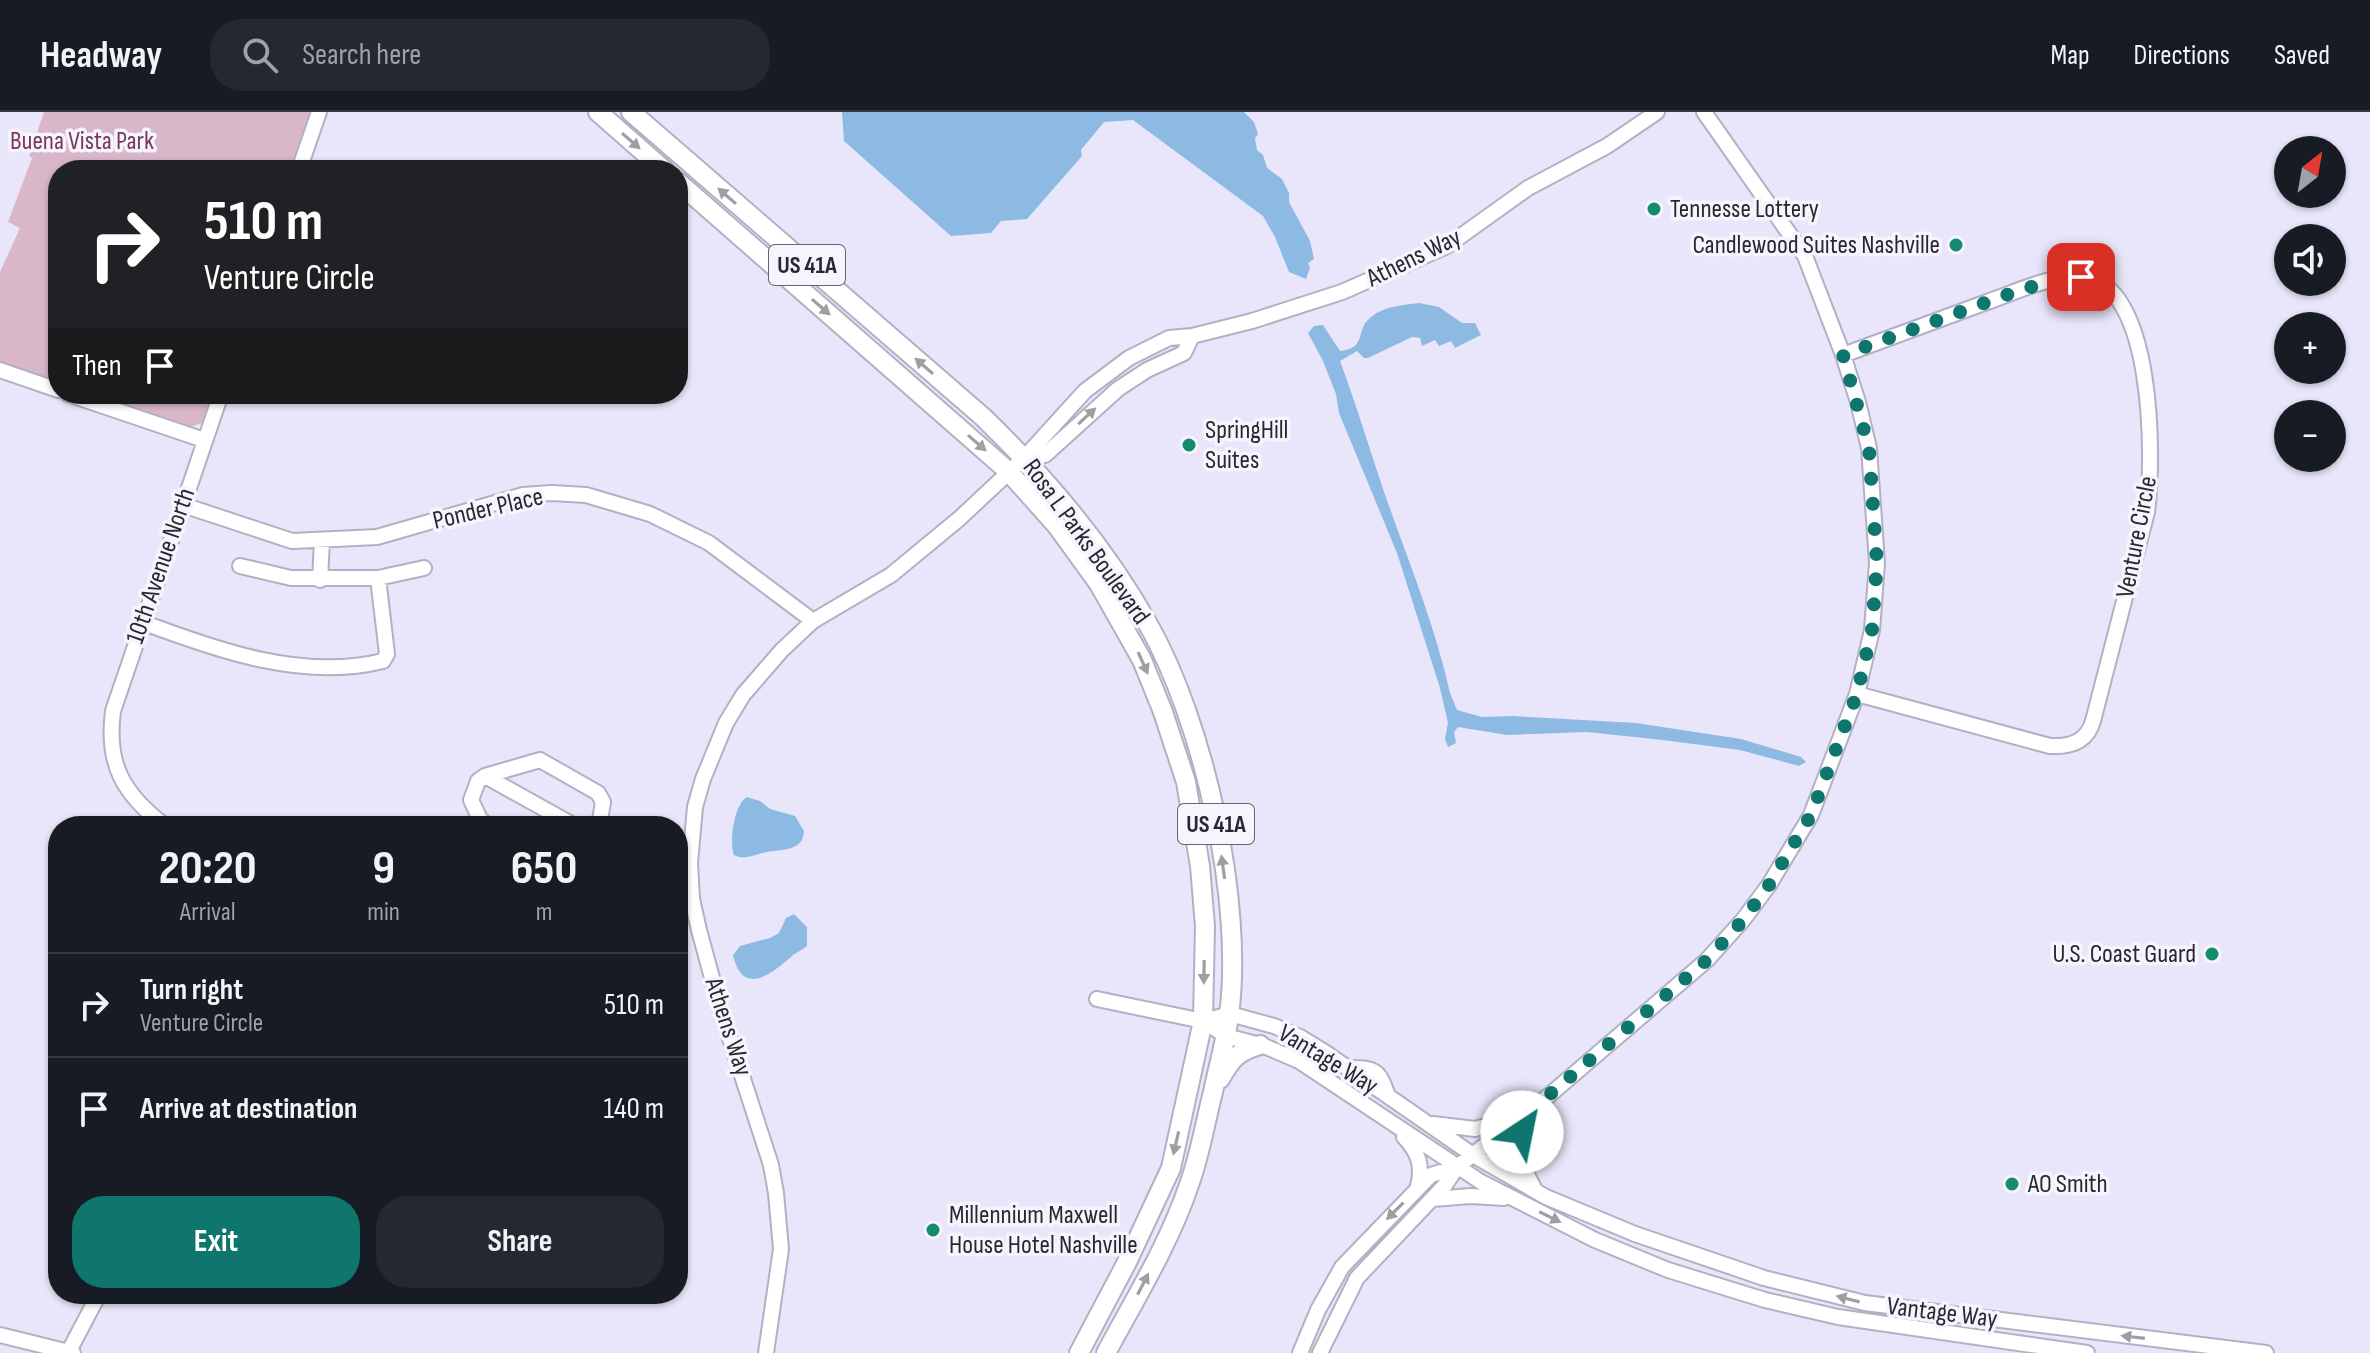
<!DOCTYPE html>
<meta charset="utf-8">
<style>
body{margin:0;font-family:"Sofia Sans Condensed",sans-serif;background:#242831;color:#f1f3f6;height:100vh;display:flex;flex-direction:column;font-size:30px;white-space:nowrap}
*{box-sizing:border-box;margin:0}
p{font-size:26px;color:#9ea1a6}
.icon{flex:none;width:44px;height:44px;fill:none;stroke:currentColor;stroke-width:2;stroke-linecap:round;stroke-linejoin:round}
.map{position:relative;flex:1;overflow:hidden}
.sheet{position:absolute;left:48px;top:704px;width:640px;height:488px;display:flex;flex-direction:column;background:#171b24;border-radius:32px;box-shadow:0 2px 6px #0004}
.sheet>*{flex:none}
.top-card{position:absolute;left:48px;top:48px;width:640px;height:244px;border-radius:32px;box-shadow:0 2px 6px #0004;background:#202124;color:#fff;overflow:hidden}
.needle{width:52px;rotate:31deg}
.controls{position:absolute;left:2274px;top:24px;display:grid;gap:16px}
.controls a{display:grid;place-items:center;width:72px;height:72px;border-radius:50%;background:#171b24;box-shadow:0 2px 6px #0004;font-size:40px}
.pin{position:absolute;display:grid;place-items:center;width:68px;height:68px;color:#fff;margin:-34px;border-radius:16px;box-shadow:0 4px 12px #0006}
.me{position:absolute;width:88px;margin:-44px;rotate:34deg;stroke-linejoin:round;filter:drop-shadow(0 0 6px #0008)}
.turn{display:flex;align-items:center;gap:28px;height:168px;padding:0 24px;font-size:36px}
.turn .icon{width:104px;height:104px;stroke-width:2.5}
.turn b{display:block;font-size:56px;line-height:68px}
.then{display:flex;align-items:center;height:76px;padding:0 24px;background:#0003;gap:16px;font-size:30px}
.eta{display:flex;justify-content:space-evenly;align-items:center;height:136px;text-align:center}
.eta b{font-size:48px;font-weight:700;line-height:56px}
.cta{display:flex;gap:16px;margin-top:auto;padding:16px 24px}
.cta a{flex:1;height:92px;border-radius:32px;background:#0f766e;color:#fff;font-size:32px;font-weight:700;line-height:92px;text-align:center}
.cta a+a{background:#242831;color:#f1f3f6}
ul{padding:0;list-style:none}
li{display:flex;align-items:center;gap:24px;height:104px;padding:0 24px;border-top:2px solid #363941}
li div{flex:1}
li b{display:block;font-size:30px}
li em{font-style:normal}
header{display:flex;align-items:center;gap:48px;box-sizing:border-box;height:112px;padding:0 40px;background:#171b24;border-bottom:2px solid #363941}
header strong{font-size:38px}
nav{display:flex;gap:44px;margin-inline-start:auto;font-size:28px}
.search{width:560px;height:72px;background:#242831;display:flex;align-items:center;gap:20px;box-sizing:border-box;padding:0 28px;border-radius:32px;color:#9ea1a6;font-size:30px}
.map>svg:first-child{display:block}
.green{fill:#d9b7c9}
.water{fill:#8cbae2}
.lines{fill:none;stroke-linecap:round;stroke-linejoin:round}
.minor-casing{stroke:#b4b0c4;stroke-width:18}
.major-casing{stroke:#b4b0c4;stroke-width:22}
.minor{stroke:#fff;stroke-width:14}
.major{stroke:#fff;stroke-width:18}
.oneway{fill:#9f9ea1}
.route{stroke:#0f766e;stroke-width:14;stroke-dasharray:0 25.2}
.poi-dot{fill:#158b6d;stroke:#f6f4fc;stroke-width:3}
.labels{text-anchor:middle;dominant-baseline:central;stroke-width:7;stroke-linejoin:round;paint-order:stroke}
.shield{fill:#f6f4fc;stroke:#66646c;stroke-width:2}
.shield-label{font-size:24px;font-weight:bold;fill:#29272f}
.park-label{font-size:26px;fill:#7a375f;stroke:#f6f4fc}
.poi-label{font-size:26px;fill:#29272f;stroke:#f6f4fc;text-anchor:start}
.street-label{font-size:26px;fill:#29272f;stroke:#f6f4fc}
</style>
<header>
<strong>Headway</strong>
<div class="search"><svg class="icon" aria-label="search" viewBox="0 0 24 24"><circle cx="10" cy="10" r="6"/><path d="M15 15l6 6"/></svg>Search here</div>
<nav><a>Map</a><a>Directions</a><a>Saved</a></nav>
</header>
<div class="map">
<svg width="2370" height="1241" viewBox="0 0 2370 1241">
<rect width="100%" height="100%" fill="#e9e5fa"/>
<path class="green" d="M44 0H314L295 58H58V272L0 251V160L20 116 8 110 32 46 29 44Z
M86 282H216L202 311 188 316Z"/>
<path class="water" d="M842 0H1244L1254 10 1258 22 1255 26 1257 38 1263 43 1267 56 1282 67 1289 81V90L1310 129 1314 147 1308 151 1310 156 1306 167 1289 160 1275 125 1263 104 1133 8 1104 10 1081 38 1082 44 1027 107 1001 109 991 121 951 124 844 29Z
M1419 191 1439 195 1462 211H1475L1481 223 1455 236 1451 229 1439 234 1435 228 1422 234 1420 226 1412 225 1368 246H1364L1357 239 1340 249C1358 297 1372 346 1389 394 1411 456 1436 517 1450 581L1457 598 1482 605 1513 604 1636 611 1741 627 1801 645 1806 650 1799 654 1740 638 1663 628 1587 620 1507 623 1458 615 1454 620 1456 631 1448 635 1445 627 1448 611 1440 576 1397 441 1339 301 1336 282 1323 249 1308 221 1314 214 1323 213 1340 239C1368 236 1354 219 1371 205 1384 194 1403 193 1419 191Z
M747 685 760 689 770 697 795 704 804 719C803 740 782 737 767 740 755 742 745 749 734 743 729 730 734 692 747 685Z
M794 802 807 815V834C802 838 796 840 791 845 772 861 743 886 733 843L740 834 770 826 779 821 786 806Z"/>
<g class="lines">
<g class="minor-casing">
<path id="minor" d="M299 58 319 0
M1843 243C1891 225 1939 208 1987 190 2016 180 2050 163 2081 165 2155 168 2154 349 2147 400L2093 609C2087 630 2070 635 2050 634L1857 582
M0 258 58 278
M68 282 204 328
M1025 345 1045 343 1118 277 1147 258 1184 241 1192 224
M183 393 292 429 377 425 523 383 552 381 586 383 650 402 709 431 813 509
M240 454 291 466H378
M320 468 322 428
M142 510C216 538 303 569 383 549L387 542 378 466 424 456
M485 664 575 714
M165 714C123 682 106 652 113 599L221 282
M488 714 480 707 471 688 478 669 485 664 540 648 598 681 603 690 599 714
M1097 887 1203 909 1226 924 1264 934 1299 949 1481 1070 1595 1128 1668 1158 1765 1188 1838 1205 2087 1241
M1203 909 1230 902 1274 914 1300 925 1326 941 1473 1043 1546 1085 1635 1122 1764 1166 1865 1191 2266 1241
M1350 956C1377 956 1379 959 1388 984
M1529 1000C1518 1035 1517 1046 1535 1078
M1433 1012 1475 1017 1514 1006
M1404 1025C1419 1041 1423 1054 1418 1074
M1432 1087 1471 1084 1504 1086
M0 1223 73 1241
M68 1241 99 1182
M766 1241 781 1137 776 1081 771 1053 721 899 699 818 692 787 690 751 695 695 703 667 726 611 743 583 782 538 813 509 891 463 960 406 1025 345 1085 279 1129 246 1169 226 1192 224 1252 209 1342 180 1447 134 1528 76 1607 34 1657 0
M1300 1241 1318 1198 1342 1155 1431 1063 1457 1055 1546 986 1707 848 1743 808 1769 773 1811 703 1857 582 1872 518 1877 451 1869 336 1858 290 1843 243 1805 144 1704 0
M1320 1241 1357 1166 1445 1073 1457 1055"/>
</g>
<g class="major-casing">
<path id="major" d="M598 0 664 58
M631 0 983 305C1046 366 1105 435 1148 512 1204 611 1244 790 1229 903 1226 929 1218 955 1213 980 1205 1011 1200 1043 1189 1073 1169 1132 1135 1187 1106 1241
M678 70 1008 359 1057 414 1099 472 1142 548 1163 600 1186 670 1200 754 1205 814 1203 909 1171 1056 1127 1150 1079 1241
M1220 967C1232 946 1237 940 1260 933"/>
</g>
<use href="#minor" class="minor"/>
<use href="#major" class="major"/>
</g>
<defs><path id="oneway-solid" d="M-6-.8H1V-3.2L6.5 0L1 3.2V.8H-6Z" transform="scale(2)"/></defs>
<g class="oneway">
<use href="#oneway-solid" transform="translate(631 29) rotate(41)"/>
<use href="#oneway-solid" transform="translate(727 84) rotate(-139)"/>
<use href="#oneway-solid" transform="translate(821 195) rotate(41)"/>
<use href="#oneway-solid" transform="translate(924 254) rotate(-139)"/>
<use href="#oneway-solid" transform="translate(1087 304) rotate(-43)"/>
<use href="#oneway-solid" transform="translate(977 331) rotate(41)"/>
<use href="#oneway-solid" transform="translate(1143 551) rotate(66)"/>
<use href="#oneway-solid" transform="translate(1223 755) rotate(-98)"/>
<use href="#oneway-solid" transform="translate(1204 860) rotate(91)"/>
<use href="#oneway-solid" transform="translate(1176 1031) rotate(103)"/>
<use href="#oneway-solid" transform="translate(1395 1099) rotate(135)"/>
<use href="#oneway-solid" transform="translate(1550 1105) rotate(26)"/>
<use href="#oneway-solid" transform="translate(1143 1172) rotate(-63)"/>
<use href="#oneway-solid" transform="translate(1848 1187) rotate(-166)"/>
<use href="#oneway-solid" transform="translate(2133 1225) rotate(-173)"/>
</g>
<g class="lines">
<path class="route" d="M1522 1020 1529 1000 1707 848 1743 808 1769 773 1811 703 1857 582 1872 518 1877 451 1869 336 1843 243 2020 178 2060 167 2081 165"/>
</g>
<g class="poi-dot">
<circle cx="1654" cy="97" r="8"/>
<circle cx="1956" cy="133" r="8"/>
<circle cx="1189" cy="333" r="8"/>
<circle cx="2212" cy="842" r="8"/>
<circle cx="2012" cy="1072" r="8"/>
<circle cx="933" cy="1118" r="8"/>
</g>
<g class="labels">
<g class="shield">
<rect x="769" y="133" width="76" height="40" rx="6"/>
<rect x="1178" y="692" width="76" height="40" rx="6"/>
</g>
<g class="shield-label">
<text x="807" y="153">US 41A</text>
<text x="1216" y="712">US 41A</text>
</g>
<g class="park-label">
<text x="82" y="29">Buena Vista Park</text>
</g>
<g class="poi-label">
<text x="1670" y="97">Tennesse Lottery</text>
<text x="1940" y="133" text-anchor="end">Candlewood Suites Nashville</text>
<text x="1205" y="318">SpringHill<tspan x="1205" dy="30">Suites</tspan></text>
<text x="2196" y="842" text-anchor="end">U.S. Coast Guard</text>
<text x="2028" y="1072">AO Smith</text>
<text x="949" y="1103">Millennium Maxwell<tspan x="949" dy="30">House Hotel Nashville</tspan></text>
</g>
<g class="street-label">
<text transform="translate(1414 146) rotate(-26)">Athens Way</text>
<text transform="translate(488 397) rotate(-13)">Ponder Place</text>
<text transform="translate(2137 425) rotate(-79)">Venture Circle</text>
<text transform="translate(1086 430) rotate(54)">Rosa L Parks Boulevard</text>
<text transform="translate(161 454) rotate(-71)">10th Avenue North</text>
<text transform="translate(728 915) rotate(72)">Athens Way</text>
<text transform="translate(1328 948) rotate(31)">Vantage Way</text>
<text transform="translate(1942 1201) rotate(7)">Vantage Way</text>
</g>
</g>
</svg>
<div class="controls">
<a><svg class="needle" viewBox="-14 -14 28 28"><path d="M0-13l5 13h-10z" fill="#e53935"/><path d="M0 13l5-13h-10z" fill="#9ea1a6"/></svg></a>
<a><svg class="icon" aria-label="sound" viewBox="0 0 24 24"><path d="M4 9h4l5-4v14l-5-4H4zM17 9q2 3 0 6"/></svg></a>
<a>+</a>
<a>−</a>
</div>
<div class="pin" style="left:2081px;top:165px;background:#d93025"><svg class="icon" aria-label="arrive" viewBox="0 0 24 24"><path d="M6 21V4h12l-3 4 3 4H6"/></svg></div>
<svg class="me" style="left:1522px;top:1020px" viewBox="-20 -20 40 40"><circle r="19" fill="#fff"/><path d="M0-13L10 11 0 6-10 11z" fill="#0f766e"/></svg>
<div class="top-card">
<div class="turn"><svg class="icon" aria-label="right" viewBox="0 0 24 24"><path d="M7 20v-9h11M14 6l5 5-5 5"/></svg><div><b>510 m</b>Venture Circle</div></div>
<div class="then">Then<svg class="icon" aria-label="arrive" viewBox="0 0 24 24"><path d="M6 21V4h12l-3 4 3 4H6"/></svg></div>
</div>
<section class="sheet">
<div class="eta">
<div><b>20:20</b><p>Arrival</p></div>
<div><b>9</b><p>min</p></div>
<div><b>650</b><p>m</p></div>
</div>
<ul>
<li><svg class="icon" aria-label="right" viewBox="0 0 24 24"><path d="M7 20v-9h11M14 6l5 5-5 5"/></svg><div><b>Turn right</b><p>Venture Circle</p></div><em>510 m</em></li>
<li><svg class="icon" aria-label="arrive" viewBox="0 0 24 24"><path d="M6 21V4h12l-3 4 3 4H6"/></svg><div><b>Arrive at destination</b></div><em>140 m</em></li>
</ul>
<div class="cta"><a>Exit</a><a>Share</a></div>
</section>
</div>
